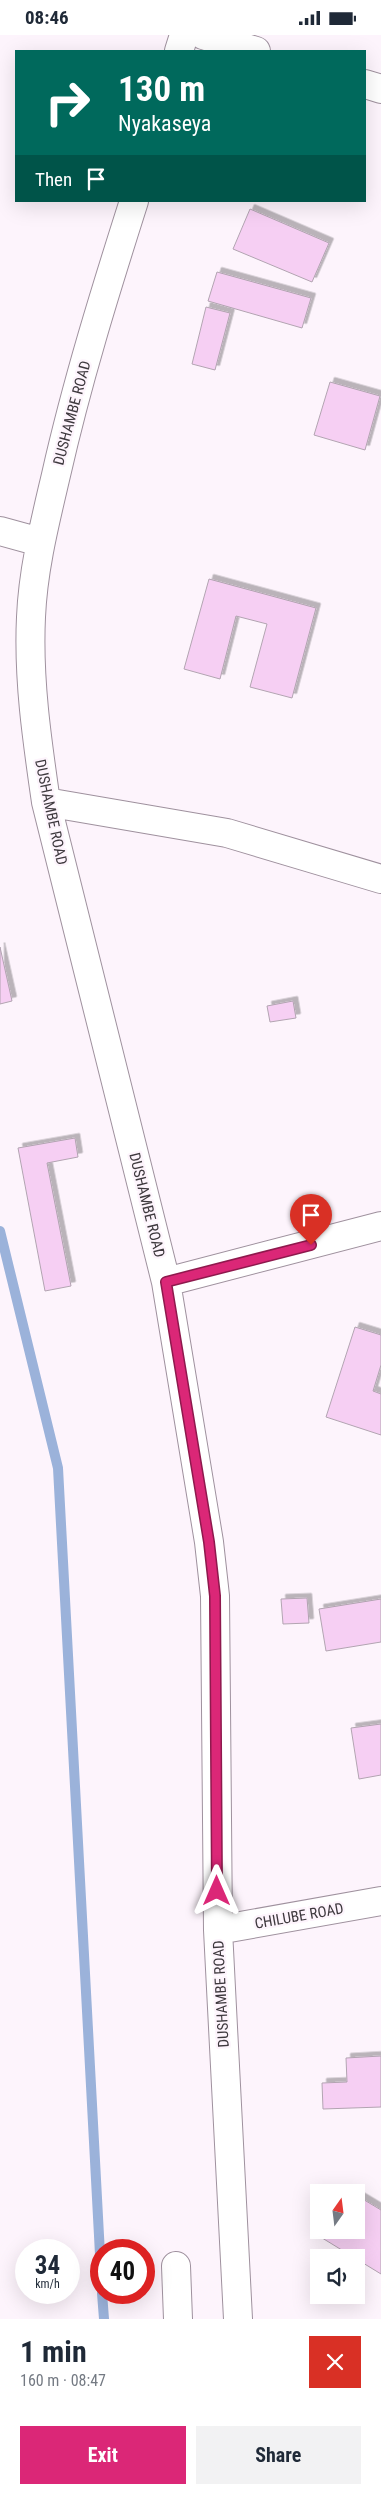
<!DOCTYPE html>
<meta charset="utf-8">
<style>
body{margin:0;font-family:"Roboto Condensed",sans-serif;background:#f2f2f3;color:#1f2937;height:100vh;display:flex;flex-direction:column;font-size:19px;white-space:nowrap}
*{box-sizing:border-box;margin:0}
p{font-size:16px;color:#747a83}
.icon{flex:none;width:28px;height:28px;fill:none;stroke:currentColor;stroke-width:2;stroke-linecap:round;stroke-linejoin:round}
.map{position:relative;height:2284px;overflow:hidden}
.drawer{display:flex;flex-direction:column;background:#fff;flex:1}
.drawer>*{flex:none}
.top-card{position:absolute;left:15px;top:15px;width:351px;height:152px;border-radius:0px;box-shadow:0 5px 20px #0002;background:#00695c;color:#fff;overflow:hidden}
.needle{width:32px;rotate:14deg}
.controls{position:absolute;left:310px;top:2149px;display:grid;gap:10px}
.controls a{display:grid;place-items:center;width:55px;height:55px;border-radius:0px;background:#fff;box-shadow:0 5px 20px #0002;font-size:25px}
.speed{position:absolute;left:15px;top:2204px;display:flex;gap:10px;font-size:25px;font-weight:700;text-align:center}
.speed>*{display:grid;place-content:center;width:65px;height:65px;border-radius:50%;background:#fff;box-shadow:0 5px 20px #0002;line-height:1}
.speed small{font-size:12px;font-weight:400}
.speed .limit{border:8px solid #d22;background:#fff;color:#111}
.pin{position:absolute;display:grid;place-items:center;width:42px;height:42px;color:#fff;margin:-51px -21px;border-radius:50% 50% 50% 0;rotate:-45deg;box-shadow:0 0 5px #0007}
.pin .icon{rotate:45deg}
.me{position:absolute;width:55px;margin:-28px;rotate:0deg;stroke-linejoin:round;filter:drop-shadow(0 0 4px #0008)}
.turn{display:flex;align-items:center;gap:18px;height:105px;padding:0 20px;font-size:22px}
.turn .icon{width:65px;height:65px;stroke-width:2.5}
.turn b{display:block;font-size:35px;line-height:42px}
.then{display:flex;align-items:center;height:48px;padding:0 20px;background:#0003;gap:10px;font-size:19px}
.round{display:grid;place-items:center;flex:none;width:52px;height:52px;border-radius:0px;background:#f2f2f3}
.headline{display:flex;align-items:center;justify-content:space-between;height:85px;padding:0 20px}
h1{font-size:30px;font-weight:700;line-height:38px}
.primary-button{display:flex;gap:10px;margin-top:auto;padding:10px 20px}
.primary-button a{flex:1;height:58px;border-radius:0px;background:#db2777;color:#fff;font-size:20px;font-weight:700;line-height:58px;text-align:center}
.primary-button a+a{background:#f2f2f3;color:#1f2937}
.status{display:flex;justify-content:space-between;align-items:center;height:35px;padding:0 25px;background:#fff;direction:ltr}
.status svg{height:14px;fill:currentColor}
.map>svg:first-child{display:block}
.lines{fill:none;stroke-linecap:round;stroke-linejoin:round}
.stream{stroke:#9bb2da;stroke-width:10}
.building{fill:#f6cff3;stroke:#b2a4b1;filter:url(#shadow)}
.minor-casing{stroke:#9f919e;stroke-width:30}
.major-casing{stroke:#9f919e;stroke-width:30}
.minor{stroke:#fff;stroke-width:28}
.major{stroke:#fff;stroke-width:28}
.route-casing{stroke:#8e194d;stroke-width:12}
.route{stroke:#db2777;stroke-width:9}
.labels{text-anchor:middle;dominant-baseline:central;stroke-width:4.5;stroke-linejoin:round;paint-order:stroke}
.street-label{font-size:15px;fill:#3e393e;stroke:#fdf4fc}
</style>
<div class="status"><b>08:46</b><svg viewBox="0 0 49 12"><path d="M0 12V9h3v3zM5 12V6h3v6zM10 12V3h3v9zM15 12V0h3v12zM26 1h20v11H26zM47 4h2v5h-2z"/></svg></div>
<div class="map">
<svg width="381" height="2284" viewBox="0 0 381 2284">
<defs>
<filter id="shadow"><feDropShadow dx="4.5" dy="-4.5" stdDeviation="0" flood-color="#0004"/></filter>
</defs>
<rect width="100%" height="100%" fill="#fdf4fc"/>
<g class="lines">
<path class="stream" d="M0 1196 58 1433 101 2238
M102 2258 104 2284"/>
</g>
<path class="building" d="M250 174 329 208 312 247 233 214Z
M217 237 311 263 302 293 208 266Z
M206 272 230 278 215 335 192 329Z
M330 347 380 361 365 415 314 400Z
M209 544 316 573 292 663 250 652 267 589 236 581 220 644 184 634Z
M0 912 12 966 0 969Z
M293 966 296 983 270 987 267 971Z
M75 1103 78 1122 47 1128 71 1251 45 1256 18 1113Z
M355 1292 381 1300V1330L373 1356 381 1359V1400L326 1382Z
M307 1563 309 1588 283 1589 281 1564Z
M381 1564V1607L326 1616 319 1574Z
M381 1689V1740L359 1744 351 1693Z
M381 2021V2072L323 2074 322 2048 347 2047 346 2023Z
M356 2160 381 2175V2239L314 2198 319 2191V2195H356Z"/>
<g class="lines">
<g class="minor-casing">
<path id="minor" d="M179 16 184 0
M134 166C105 257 77 347 56 440 45 487 33 534 31 582 28 644 37 705 46 767L166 1247 209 1507 215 1561 218 1895 238 2284
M0 496 40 507
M46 767 227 798 381 844
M166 1247 381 1191
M218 1895 381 1866
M176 2231 178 2284"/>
</g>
<g class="major-casing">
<path id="major" d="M203 0 256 16
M365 49 381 54"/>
</g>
<use href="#minor" class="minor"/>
<use href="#major" class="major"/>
</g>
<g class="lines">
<g class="route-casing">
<path id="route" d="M217 1856 215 1561 209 1507 166 1247 311 1210"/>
</g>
<use href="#route" class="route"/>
</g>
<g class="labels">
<g class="street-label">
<text transform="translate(72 378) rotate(-75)">DUSHAMBE ROAD</text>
<text transform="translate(51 777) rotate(78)">DUSHAMBE ROAD</text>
<text transform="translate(147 1170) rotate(76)">DUSHAMBE ROAD</text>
<text transform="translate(299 1881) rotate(-10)">CHILUBE ROAD</text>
<text transform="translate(221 1959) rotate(-93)">DUSHAMBE ROAD</text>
</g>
</g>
</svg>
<div class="controls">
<a><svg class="needle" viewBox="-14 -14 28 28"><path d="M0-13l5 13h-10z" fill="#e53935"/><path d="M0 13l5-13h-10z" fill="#747a83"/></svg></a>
<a><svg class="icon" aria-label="sound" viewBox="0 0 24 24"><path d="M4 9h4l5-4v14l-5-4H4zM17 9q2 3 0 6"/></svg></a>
</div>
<div class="speed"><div>34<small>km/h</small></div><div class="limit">40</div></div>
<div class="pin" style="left:311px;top:1210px;background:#d93025"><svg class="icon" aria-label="arrive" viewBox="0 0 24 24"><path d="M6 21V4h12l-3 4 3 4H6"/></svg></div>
<svg class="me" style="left:217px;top:1856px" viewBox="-20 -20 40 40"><path d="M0-17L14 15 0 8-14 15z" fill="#db2777" stroke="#fff" stroke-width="4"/></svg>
<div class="top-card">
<div class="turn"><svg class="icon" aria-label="right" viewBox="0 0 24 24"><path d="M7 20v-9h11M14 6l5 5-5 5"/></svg><div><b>130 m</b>Nyakaseya</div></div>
<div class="then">Then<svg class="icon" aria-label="arrive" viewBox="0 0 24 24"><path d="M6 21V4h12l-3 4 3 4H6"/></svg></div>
</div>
</div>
<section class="drawer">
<div class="headline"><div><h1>1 min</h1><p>160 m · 08:47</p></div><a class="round" style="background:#d93025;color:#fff"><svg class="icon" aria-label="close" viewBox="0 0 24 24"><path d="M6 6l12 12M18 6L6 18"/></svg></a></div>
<div class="primary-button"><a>Exit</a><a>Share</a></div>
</section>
